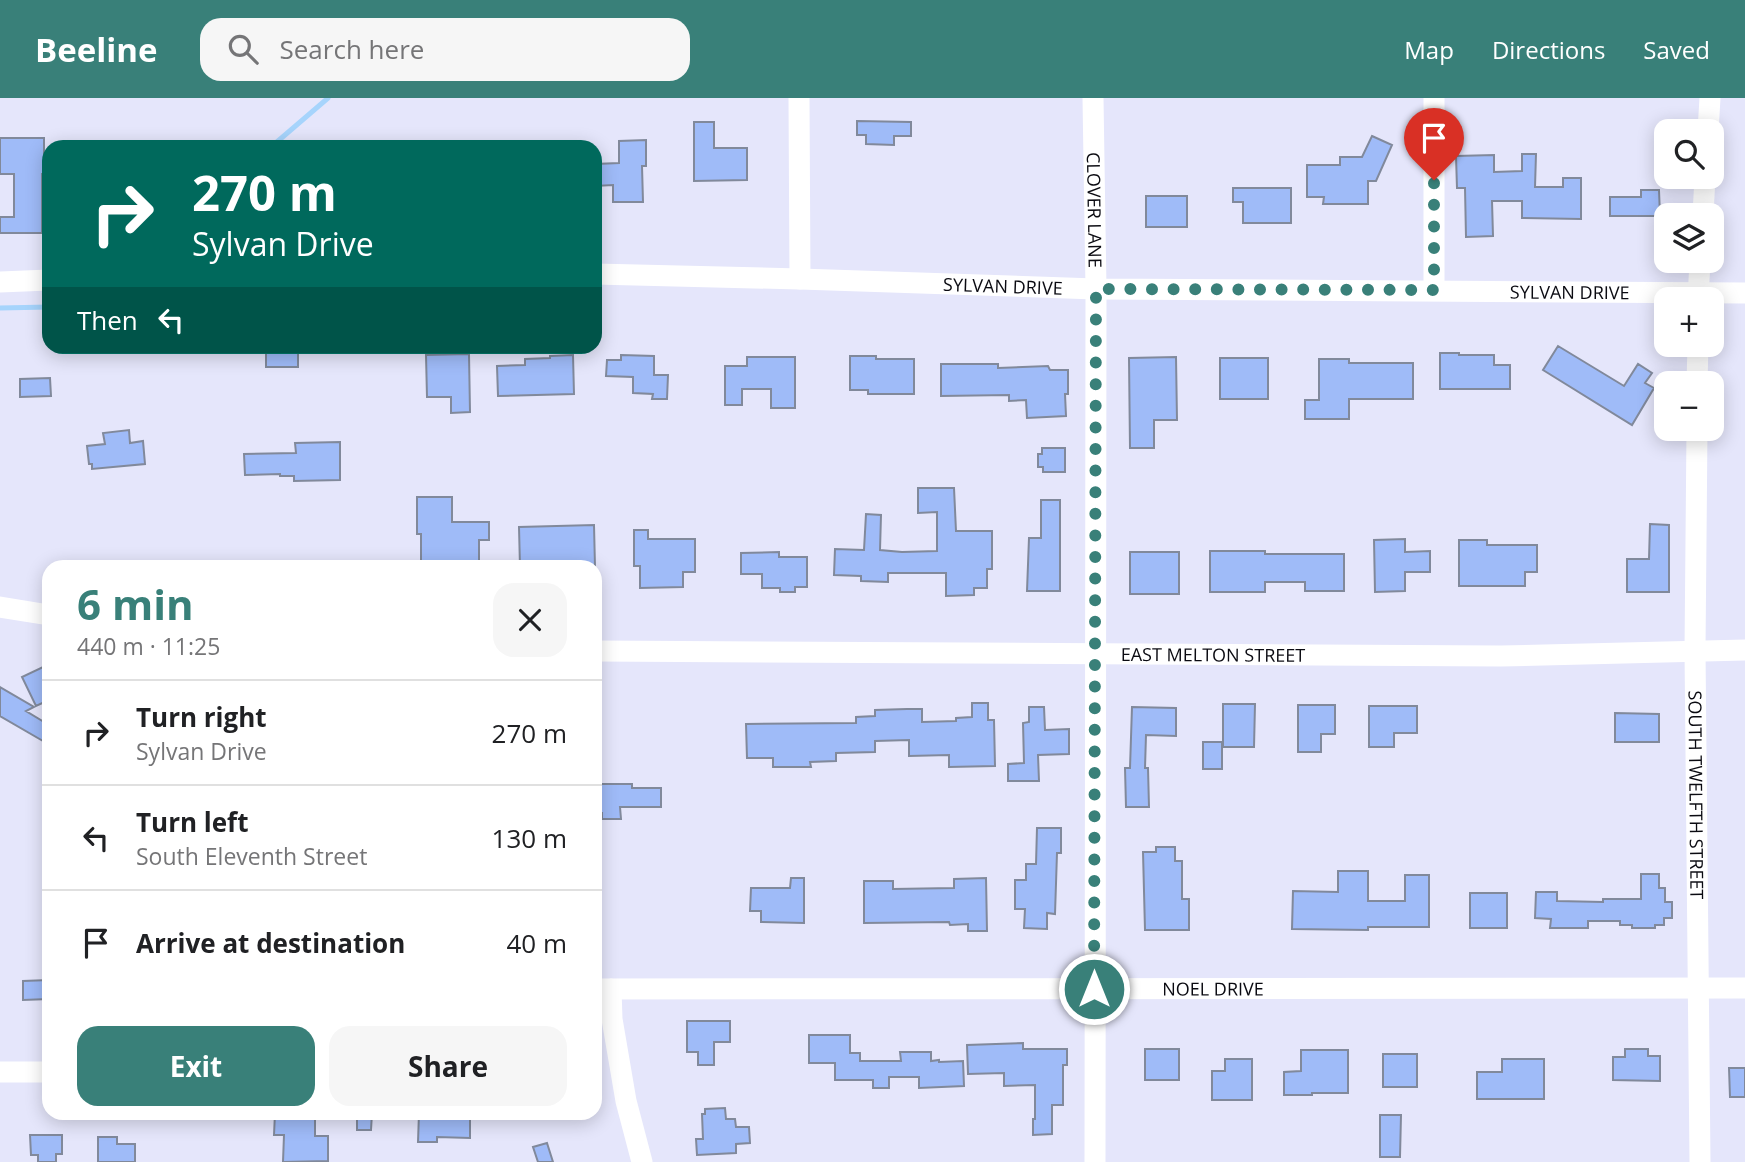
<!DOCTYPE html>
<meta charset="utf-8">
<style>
body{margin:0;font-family:"Open Sans",sans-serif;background:#f6f6f6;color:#202124;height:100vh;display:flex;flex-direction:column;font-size:26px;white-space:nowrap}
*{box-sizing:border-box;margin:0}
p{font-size:23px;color:#757577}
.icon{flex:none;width:38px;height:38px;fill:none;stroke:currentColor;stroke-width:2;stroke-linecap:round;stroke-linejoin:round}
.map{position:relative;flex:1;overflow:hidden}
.sheet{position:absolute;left:42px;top:462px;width:560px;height:560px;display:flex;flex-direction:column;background:#fff;border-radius:21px;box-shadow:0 4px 18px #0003}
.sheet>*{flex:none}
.banner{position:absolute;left:42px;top:42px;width:560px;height:214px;border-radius:21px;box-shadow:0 4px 18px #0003;background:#00695c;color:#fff;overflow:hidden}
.controls{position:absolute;left:1654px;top:21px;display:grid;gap:14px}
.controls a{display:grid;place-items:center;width:70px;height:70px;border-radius:14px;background:#fff;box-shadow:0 4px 18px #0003;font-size:35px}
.pin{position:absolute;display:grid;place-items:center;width:60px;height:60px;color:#fff;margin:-72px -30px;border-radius:50% 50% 50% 0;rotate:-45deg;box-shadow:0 0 7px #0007}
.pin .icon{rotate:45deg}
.me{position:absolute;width:77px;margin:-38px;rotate:0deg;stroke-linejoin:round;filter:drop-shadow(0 0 5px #0008)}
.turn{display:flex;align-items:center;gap:24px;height:147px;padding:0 35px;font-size:32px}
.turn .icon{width:91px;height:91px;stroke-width:2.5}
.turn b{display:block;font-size:49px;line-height:60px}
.then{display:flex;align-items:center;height:66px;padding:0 35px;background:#0003;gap:14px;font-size:26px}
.round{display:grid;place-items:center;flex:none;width:74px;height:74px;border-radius:21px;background:#f6f6f6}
.summary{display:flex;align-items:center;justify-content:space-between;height:119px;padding:0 35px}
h1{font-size:42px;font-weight:700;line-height:52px;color:#398079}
.primary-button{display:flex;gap:14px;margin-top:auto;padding:14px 35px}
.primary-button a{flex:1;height:80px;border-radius:21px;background:#398079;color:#fff;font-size:28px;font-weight:700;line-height:80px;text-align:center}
.primary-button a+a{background:#f6f6f6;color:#202124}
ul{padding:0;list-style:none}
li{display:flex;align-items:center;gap:21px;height:105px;padding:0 35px;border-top:2px solid #e0e0e0}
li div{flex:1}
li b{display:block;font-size:26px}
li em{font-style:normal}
header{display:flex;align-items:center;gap:42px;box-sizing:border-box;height:98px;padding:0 35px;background:#398079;color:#fff}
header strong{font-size:33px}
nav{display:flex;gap:38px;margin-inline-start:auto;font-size:24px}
.search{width:490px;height:63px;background:#f6f6f6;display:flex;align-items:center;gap:18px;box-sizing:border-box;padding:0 24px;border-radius:21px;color:#757577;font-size:26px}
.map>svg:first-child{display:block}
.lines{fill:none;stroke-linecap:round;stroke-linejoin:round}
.stream{stroke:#a6d4fc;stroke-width:5}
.building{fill:#9fbbf8;stroke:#81899b;stroke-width:2}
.minor{stroke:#fff;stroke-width:21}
.route{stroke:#398079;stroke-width:12;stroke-dasharray:0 21.6}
.labels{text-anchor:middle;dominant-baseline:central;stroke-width:6;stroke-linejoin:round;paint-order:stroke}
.street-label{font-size:18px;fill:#0a0a11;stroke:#f4f4fd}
</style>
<header>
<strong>Beeline</strong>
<div class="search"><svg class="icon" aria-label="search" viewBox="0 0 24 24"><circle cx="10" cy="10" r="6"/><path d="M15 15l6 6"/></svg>Search here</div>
<nav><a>Map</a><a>Directions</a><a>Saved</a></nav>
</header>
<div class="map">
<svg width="1745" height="1064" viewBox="0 0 1745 1064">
<rect width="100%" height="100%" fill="#e5e6fb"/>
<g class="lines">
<path class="stream" d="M271 49 328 0
M0 210 49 209"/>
</g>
<path class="building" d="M857 23 911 24V38H894V47L866 46V37H857Z
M694 24H714V50H747V82L694 83Z
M1372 38 1392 47 1376 83H1368V106H1323L1324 99H1307V67H1340V59H1362Z
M0 40H44V76H42V135H0V119H14V76H0Z
M646 42V68H642L643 104H613V87L595 88V66L619 65V43Z
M1522 56H1536L1535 89H1563V80H1581V121L1522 120V103H1492L1493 138 1466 139 1465 90H1457L1456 58 1494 57V74L1522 73Z
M1233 90H1291V125H1243V104H1233Z
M1641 92H1659L1660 118H1610V99H1641Z
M1146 98H1187V129H1146Z
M266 248H298V269H266Z
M1558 248 1624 288 1638 266 1652 275 1645 285 1654 290 1632 327 1543 272Z
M1440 255H1459V257H1494V267H1510V291H1440Z
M469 256 470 314 451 315V299H427L426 257Z
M573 257 574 296 498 298 497 268 525 267V261L550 260V258Z
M621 257 654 258V277H668L667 301H652L653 296 633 295V279L606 278 607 262H621Z
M850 258H876V261H914V296H868V292H850Z
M747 259H795V310H771V291H742V307H725V268H747Z
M1176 259 1177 322H1154V350H1130L1129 260Z
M1220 260H1268V301H1220Z
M1319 261H1349V265H1413V301H1349V321H1305V302H1319Z
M941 266H998V270L1048 268 1050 272H1068V296H1065L1066 318 1027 320 1026 302 1009 303V297L941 298Z
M50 280 51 298 20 299V281Z
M129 332 130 345 143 343 145 366 92 371V366H89L87 348 105 346 103 335Z
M340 344V382L294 383V378H280V376L245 377 244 356 296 355 295 345Z
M1042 350H1065V374H1043V369H1038V356H1042Z
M918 390H954L956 433H992V471H987V490H974V497L946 498V475H888V484L861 483V478L834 477 835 451 864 452 866 416 881 417 880 452 902 454 937 453V414L918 415Z
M417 399H452V424H489V442H479V468L421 469V436H417Z
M1041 402H1060V493H1027L1029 440H1041Z
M1650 426 1669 427V494H1627V461H1649Z
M594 427 595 469H520L519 429Z
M634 432H648V441H695V474H683V489L640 490V468H634Z
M1405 441V454L1430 453V474H1405V493L1375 494 1374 442Z
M1459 442H1487V447H1537V474H1525V488H1459Z
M1210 453H1265V456H1344V493H1305V484H1265V494H1210Z
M779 454V459H807V489H795V494H780V490H762V476H741V455Z
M1130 454H1179V496H1130Z
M43 569 49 580V602L36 608 22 579Z
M0 589 34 609 26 613 49 627V634L43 643 0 618Z
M972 605H988V622H994L995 668 949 669V657L909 658V642L875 643V654L836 655V663L810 664 811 669H773V660H747L746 626 856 625V619L875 618V612L907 611H922V624L956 623V620L972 619Z
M1223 606H1255L1254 649H1223Z
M1298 607H1335V636H1321V654H1298Z
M1369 608H1417V635H1394V649H1369Z
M1029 609H1044L1045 632 1069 631V656L1038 657 1039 683H1008V666L1024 665 1023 625 1029 624Z
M1132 609 1176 610V638L1146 637 1145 670H1148L1149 709H1126L1125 670H1130Z
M1615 615 1659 616V644H1615Z
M1203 644H1222V671H1203Z
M595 686H632V690H661V709H620L621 721H602V715H595Z
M1037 730H1061V755H1057L1055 816 1047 815V831L1024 830 1025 811H1015V782H1026V766H1036Z
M1156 749H1175V763H1182V801H1189V832H1145L1143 754H1156Z
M1338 773H1368V803H1405V777H1429V829H1368V832L1292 831 1293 793 1338 794Z
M1641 776H1659V790H1665V804H1672V820H1664V827H1655V830H1632V827H1620V823H1588V830H1550L1551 821 1535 820 1536 794H1557V803L1603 804V801H1641Z
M791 780H804V825L761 824V813H750L751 790H790Z
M986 780 987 833H968V826L950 827 949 824 864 825V783H893V791L954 790V781Z
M1470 795H1507V830H1470Z
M49 882V901L23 902V883Z
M687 923H730V944H714V967H698V954H687Z
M809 937H850V955H860V963H901L900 954H931V963L939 962V964L963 963 964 988 919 990V979H889V990H873V982H835V965H809Z
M1023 945V951H1067V967H1063V1007H1052V1036L1033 1037V1021H1035V987L1004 988V975L968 976 967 947Z
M1145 951H1179V982H1145Z
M1625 951H1648V958H1660V983L1613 982V959H1625Z
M1301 952H1348V995H1312V997H1284V974L1301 973Z
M1383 956H1417V989H1383Z
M1225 961H1252V1002H1212V973H1225Z
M1502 961H1544V1001H1477V974H1502Z
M1729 970H1745V999H1730Z
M725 1010 726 1021H735L736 1029H749L750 1045 736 1046V1055L697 1057 696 1041H703L702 1016H705V1011Z
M275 1015H315V1038H328V1063L283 1064 284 1037H274Z
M357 1015H372L371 1032H357Z
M419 1015H470V1040L437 1039V1044H418Z
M1380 1017H1401L1400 1059H1380Z
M30 1037H62V1056H56V1064H38V1057H31Z
M98 1039H117V1046H135V1064H98Z
M547 1045 553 1064H538L533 1049Z"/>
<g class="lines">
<g class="minor">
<path d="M799 0 800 181"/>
<path id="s1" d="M1093 0 1096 191 1095 1064"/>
<path d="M1434 0V192"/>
<path d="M1708 33 1710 0"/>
<path d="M1703 117 1705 79"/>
<path id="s2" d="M595 176 800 181 1096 191 1745 195"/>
<path d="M0 184 49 182"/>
<path d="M1698 201 1700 163"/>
<path d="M1697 285 1698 247"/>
<path id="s3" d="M1697 331 1695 552 1700 1064"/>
<path d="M0 509 49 517"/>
<path id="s4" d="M595 553 1501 558 1745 552"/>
<path id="s5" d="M595 891 1745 890"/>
<path d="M611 891 612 921 626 1003 642 1064"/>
<path d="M0 974H49"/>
</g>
</g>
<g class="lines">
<path class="route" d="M1094 891 1096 191 1434 192V82"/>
</g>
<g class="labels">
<g class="street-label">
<text stroke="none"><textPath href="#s1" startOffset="112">CLOVER LANE</textPath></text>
<text stroke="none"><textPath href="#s2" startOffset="408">SYLVAN DRIVE</textPath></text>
<text stroke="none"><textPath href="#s2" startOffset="975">SYLVAN DRIVE</textPath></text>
<text stroke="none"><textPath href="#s4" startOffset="618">EAST MELTON STREET</textPath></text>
<text stroke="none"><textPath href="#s3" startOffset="366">SOUTH TWELFTH STREET</textPath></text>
<text stroke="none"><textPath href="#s5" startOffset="618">NOEL DRIVE</textPath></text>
</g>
</g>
</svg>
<div class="controls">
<a><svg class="icon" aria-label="search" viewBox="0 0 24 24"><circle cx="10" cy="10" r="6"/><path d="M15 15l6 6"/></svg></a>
<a><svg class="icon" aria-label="layers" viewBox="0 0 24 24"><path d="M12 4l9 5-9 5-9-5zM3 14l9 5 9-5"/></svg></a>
<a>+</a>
<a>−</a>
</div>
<div class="pin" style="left:1434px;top:82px;background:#d93025"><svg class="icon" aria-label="arrive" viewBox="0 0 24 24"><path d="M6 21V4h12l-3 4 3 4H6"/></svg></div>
<svg class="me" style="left:1094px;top:891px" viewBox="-20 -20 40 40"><circle r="17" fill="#398079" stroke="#fff" stroke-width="3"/><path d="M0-11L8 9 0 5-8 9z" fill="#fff"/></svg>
<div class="banner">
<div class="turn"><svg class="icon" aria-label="right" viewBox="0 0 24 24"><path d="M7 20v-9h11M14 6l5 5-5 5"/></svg><div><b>270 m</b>Sylvan Drive</div></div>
<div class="then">Then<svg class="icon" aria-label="left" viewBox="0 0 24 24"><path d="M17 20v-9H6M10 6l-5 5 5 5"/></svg></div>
</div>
<section class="sheet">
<div class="summary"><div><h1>6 min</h1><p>440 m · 11:25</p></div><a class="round"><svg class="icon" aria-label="close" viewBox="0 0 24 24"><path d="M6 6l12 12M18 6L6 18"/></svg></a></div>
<ul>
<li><svg class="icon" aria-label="right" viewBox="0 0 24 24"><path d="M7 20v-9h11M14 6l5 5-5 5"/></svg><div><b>Turn right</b><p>Sylvan Drive</p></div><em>270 m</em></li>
<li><svg class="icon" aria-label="left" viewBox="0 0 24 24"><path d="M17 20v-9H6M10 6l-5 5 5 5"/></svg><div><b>Turn left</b><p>South Eleventh Street</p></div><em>130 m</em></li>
<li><svg class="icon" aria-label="arrive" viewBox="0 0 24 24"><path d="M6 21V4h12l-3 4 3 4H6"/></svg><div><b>Arrive at destination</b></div><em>40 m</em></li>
</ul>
<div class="primary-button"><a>Exit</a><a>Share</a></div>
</section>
</div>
